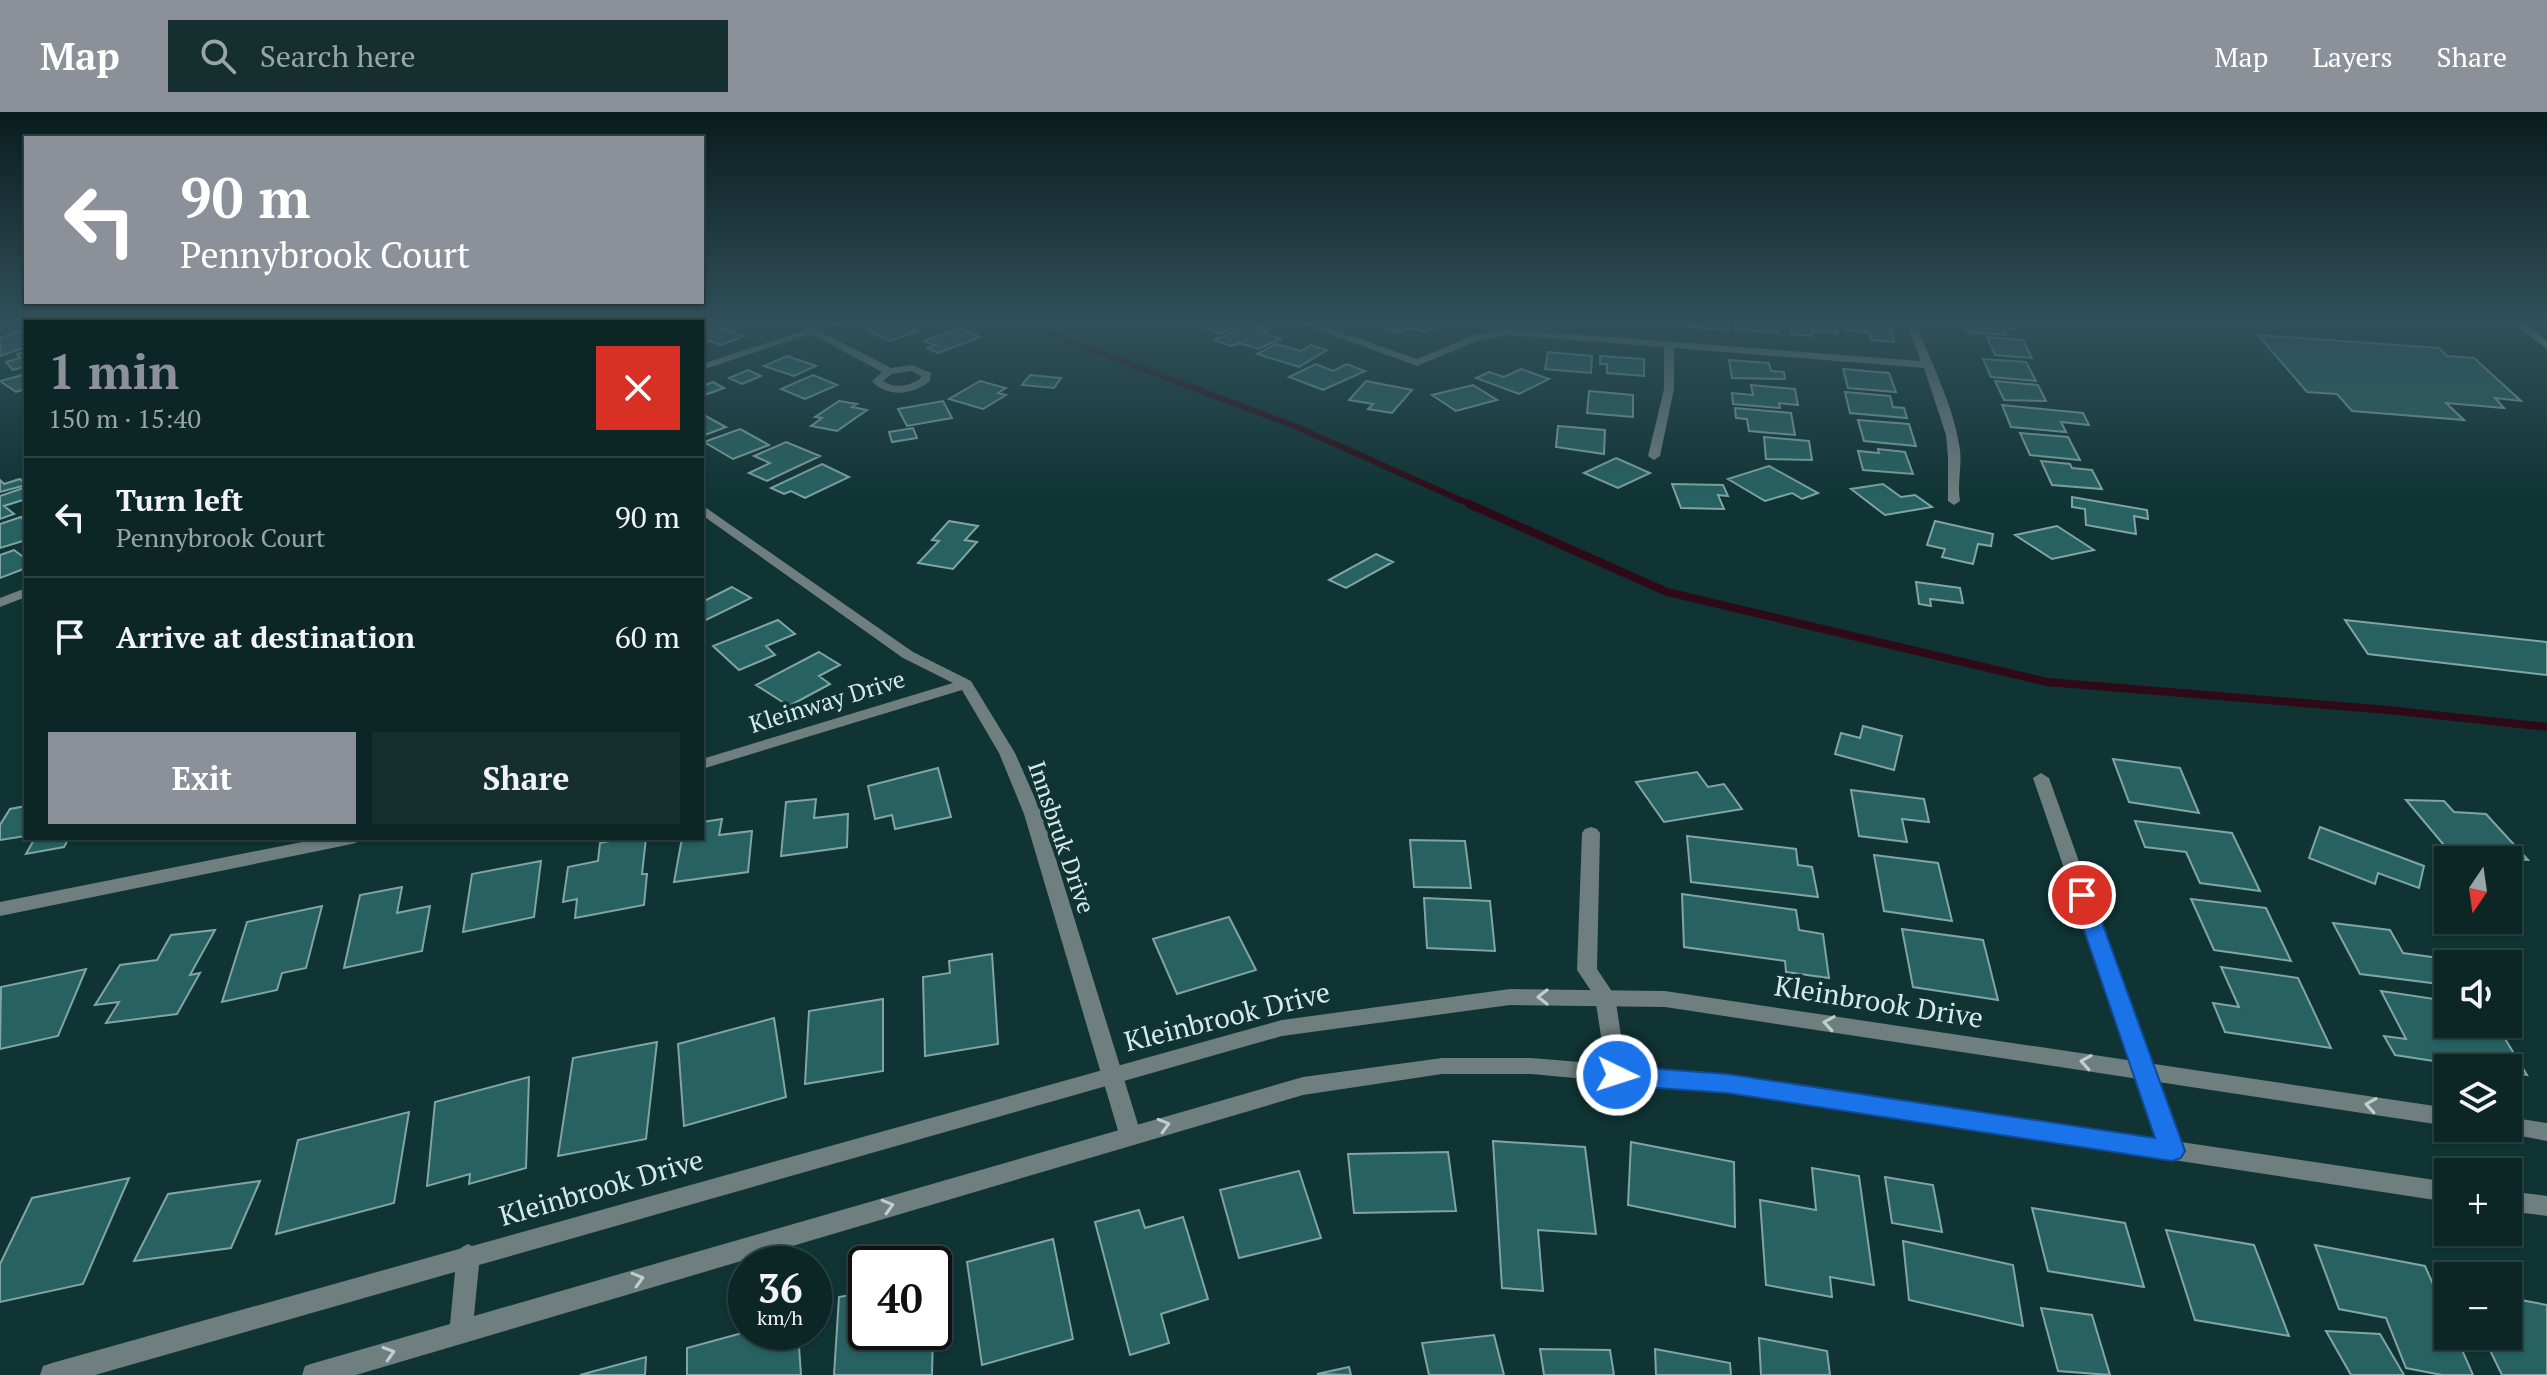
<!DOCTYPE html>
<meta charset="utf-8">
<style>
body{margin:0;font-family:"PT Serif",serif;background:#152e2e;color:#f1f3f6;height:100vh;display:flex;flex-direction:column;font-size:30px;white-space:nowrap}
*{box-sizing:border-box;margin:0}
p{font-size:26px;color:#9aa5a7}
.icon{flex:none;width:44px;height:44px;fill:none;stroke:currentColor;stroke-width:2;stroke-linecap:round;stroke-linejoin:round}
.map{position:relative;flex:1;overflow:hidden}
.panel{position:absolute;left:24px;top:208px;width:680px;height:520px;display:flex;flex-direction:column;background:#0c2626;border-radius:0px;box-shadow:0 2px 6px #0004,0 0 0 2px #2c4343}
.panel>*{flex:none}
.banner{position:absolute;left:24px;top:24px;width:680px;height:168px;border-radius:0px;box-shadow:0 2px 6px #0004,0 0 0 2px #2c4343;background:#8c9099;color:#fff;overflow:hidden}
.needle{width:52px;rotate:193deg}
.tools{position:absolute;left:2434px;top:734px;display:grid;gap:16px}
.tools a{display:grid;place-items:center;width:88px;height:88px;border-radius:0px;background:#0c2626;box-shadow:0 2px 6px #0004,0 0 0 2px #2c4343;font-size:40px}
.speed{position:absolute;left:728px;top:1134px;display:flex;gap:16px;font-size:40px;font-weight:700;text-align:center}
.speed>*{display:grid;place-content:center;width:104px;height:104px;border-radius:50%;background:#0c2626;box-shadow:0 2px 6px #0004,0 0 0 2px #2c4343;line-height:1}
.speed small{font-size:20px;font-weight:400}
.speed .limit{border:4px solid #111;border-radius:12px;background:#fff;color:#111}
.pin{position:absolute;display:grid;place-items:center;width:68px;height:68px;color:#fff;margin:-34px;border:4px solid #fff;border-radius:50%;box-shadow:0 2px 8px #0007}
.me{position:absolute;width:88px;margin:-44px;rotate:94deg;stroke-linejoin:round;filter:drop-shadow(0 0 6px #0008)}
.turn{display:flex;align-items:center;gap:28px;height:168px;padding:0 24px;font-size:36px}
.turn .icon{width:104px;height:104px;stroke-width:2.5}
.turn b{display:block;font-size:56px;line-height:68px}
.round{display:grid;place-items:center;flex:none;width:84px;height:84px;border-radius:0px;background:#152e2e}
.headline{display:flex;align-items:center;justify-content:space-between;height:136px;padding:0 24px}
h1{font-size:48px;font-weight:700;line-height:60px;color:#8c9099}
.action{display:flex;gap:16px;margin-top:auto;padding:16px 24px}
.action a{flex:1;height:92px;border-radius:0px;background:#8c9099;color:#fff;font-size:32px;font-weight:700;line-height:92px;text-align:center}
.action a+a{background:#152e2e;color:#f1f3f6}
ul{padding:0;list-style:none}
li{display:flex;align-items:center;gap:24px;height:120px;padding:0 24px;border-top:2px solid #2c4343}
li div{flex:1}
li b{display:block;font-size:30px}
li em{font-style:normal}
header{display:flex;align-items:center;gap:48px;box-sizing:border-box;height:112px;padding:0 40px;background:#8c9099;color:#fff}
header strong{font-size:38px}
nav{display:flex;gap:44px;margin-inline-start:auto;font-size:28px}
.search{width:560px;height:72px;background:#152e2e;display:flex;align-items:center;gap:20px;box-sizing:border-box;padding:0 28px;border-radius:0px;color:#9aa5a7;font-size:30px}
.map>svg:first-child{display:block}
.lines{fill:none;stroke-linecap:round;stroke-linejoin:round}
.stream-far1{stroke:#2e0a16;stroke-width:6}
.stream{stroke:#2e0a16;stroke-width:8}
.building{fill:#276161;stroke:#80a5a4;stroke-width:2}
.minor{fill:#6f7e7e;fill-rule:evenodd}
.tertiary{fill:#6f7e7e;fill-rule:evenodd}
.secondary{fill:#94adac;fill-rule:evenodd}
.oneway{stroke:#bdcfce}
.route{fill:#1a73e8;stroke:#114b97;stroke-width:2}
.labels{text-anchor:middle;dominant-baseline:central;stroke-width:8;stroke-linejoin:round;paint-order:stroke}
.street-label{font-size:24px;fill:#d7eae9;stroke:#103333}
.near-street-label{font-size:28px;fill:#d7eae9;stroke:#103333}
</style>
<header>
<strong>Map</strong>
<div class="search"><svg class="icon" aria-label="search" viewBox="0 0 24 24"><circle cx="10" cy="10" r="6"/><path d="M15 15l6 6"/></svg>Search here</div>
<nav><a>Map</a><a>Layers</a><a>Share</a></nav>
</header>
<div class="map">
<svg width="2547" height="1263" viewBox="0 0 2547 1263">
<rect width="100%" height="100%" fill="#103333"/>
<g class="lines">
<path class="stream-far1" d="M1036 212 1066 228 1297 315 1474 394"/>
<path class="stream" d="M1469 392 1667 480 2047 570 2388 598 2547 615"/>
</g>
<path class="building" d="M884 212H903L918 219 890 229 866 218Z
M1195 212H1243L1220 222Z
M1252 212 1269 217 1262 220 1281 227 1258 237 1240 231 1231 234 1214 228Z
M1385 212H1433L1439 214 1426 220 1411 215 1398 221 1380 215Z
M1682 212H1729V218L1682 214Z
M1735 212H1778L1779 221 1735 217Z
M1789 212H1836L1838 221 1812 219 1813 224 1792 222Z
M1844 212H1890L1894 230 1871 228 1870 221 1845 218Z
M1964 212H2012L2014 216 2003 215 2007 223 1967 220Z
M713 213 744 224 721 233 702 226V217Z
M960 216 981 225 938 241 927 236 934 233 924 229Z
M25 217 26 235 0 244V226Z
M2258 223 2439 236 2447 244 2474 246 2521 289 2495 286 2504 296 2446 291 2464 308 2352 299 2337 282 2307 280Z
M1987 225 2023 228 2032 246 1995 243Z
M1276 232 1301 239 1311 233 1327 238 1299 255 1257 242Z
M26 240V254L13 258 6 250 20 246 17 242Z
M1548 240 1592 244 1591 261 1545 257Z
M787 244 816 254 794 264 764 254Z
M1600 244 1644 247V264L1607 261V252H1600Z
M1983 247 2026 250 2036 269 1991 265Z
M1729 248 1769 251 1771 259 1784 260 1785 267 1732 266Z
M1316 252 1333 259 1347 252 1365 259 1323 278 1289 265Z
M1521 257 1549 267 1519 282 1476 266 1489 260 1504 265Z
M1843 257 1889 261 1896 280 1848 276Z
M748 258 761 264 742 272 729 266Z
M26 262V277L16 280 0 269Z
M813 263 837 273 805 287 781 277Z
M1030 263 1061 266 1054 276 1022 273Z
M980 269 1006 276 998 281 1006 283 983 297 949 287Z
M1366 269 1412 278 1392 301 1368 297 1373 292 1349 288Z
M1995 269 2038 273 2046 289 2004 288Z
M713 270 724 276 702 284V274Z
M1473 273 1497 288 1456 299 1432 283Z
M1751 273 1795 277 1798 293 1779 291 1780 296 1733 292 1732 281 1753 283Z
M1589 279 1633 283V305L1587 301Z
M1845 280 1890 284 1893 295 1904 296 1907 306 1850 301Z
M839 289 857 292 852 295 867 298 837 319 811 314 822 306 815 305Z
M943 289 952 306 907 314 898 297Z
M2002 293 2083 301 2089 313 2061 310 2066 320 2011 315Z
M1735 296 1791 301 1795 323 1749 319 1747 307 1736 306Z
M702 302 726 315 702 324Z
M1858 308 1909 312 1916 334 1864 329Z
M1558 314 1605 318 1604 342 1556 335Z
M913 316 917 326 892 330 889 320Z
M740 317 769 333 733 347 704 330Z
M2020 321 2068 325 2080 348 2030 343Z
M1764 325 1809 329 1812 348 1766 347Z
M786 330 820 344 767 369 749 361 770 351 754 344Z
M1878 337 1905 340 1913 362 1863 358 1858 339 1879 341Z
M1616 346 1650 361 1618 376 1584 361Z
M2041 349 2070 352 2072 356 2092 358 2102 377 2052 373Z
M822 352 849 365 805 386 791 379 784 382 771 376Z
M1769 354 1818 381 1802 387 1792 381 1765 389 1728 367Z
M20 367 26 373 0 380V368L4 372Z
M1672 372 1723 373 1728 384 1718 383 1724 397 1681 396Z
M1883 372 1901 385 1915 383 1932 395 1885 403 1851 377Z
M23 376 26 387 4 394 14 402 0 407V384Z
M2072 385 2147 398 2148 407 2134 404 2136 422 2086 413 2085 397 2072 395Z
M21 405 26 411V428L0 436V412Z
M949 409 978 414 965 428 977 430 953 457 918 451 939 429 932 428Z
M1935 409 1993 422 1991 434 1978 432 1973 452 1942 445 1945 437 1927 433Z
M2057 414 2094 438 2052 447 2015 423Z
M14 438 26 447V456L0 466V443Z
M1376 442 1393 450 1346 476 1329 468Z
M1916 470 1960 476 1963 491 1930 487 1931 494 1919 492Z
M732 475 751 486 702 510V490Z
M778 508 795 522 766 534 775 543 739 558 713 534Z
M2345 508 2547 530V563L2368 542Z
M819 540 840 553 819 564 830 572 789 594 756 573Z
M1863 614 1902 624 1894 658 1835 642 1841 621 1860 626Z
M2113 647 2180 656 2199 701 2129 690Z
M938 656 951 705 895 717 892 703 875 707 868 674Z
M1697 660 1708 675 1724 672 1742 697 1664 710 1636 670Z
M1851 678 1924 687 1929 710 1902 707 1907 730 1859 724Z
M816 687 814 706 848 702 847 735 781 744 786 690Z
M2406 688 2444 689 2454 700 2486 702 2528 748 2454 745Z
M26 694V724L0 728V713L10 697Z
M722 707 719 723 752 719 748 760 674 770 682 726H702V710Z
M2135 709 2232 721 2260 779 2200 771 2186 740 2145 735Z
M2320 715 2424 754 2419 776 2378 761 2375 772 2309 746Z
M1687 724 1796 737 1798 753 1812 755 1818 785 1691 770Z
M35 726H69L64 735 26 742Z
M626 726H646L642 762H647L644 793 575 806 577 787 563 790 568 755 598 749 600 731Z
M1410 728 1465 729 1471 776 1414 775Z
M1874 743 1938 751 1952 809 1884 799Z
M541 749 534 805 463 820 472 762Z
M402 775 397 801 430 794 422 839 344 856 360 783Z
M1682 782 1796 798 1799 818 1823 822 1829 866 1786 860 1785 849 1684 835Z
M1424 786 1490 789 1495 839 1427 836Z
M2191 787 2266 796 2291 849 2214 838Z
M322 794 306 856 282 861 277 878 222 890 247 810Z
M1229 805 1256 858 1177 882 1153 827Z
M2333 811 2390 818 2403 841 2446 847 2449 852 2448 873 2360 862Z
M1902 817 1983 828 1998 888 1913 875Z
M215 818 190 863 200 861 177 902 106 911 119 890 95 893 120 853 157 848 171 823Z
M992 842 998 932 925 944 923 865 950 861 949 849Z
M2221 855 2298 866 2331 936 2225 920 2213 891 2239 895Z
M86 857 58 924 0 937 1 875Z
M2381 879 2448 889V912H2496L2527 963 2508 960V956H2479L2395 943 2384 924 2406 927Z
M883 887V959L805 972 809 899Z
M774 906 786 985 684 1014 678 932Z
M657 930 646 1027 558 1044 573 946Z
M529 965 526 1056 469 1072 470 1062 427 1074 435 990Z
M409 1000 394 1091 276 1122 298 1028Z
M1493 1029 1585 1035 1596 1122 1538 1118 1543 1179 1502 1176Z
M1631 1030 1734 1050 1735 1115 1628 1093Z
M1448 1040 1456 1099 1354 1101 1348 1042Z
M1812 1056 1859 1064 1874 1173 1830 1165 1832 1185 1766 1173 1760 1088 1816 1098Z
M1299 1059 1321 1126 1239 1146 1220 1078Z
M1885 1065 1933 1073 1942 1120 1892 1111Z
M129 1066 83 1172 0 1190V1152L32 1086Z
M260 1069 231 1136 134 1149 168 1082Z
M2032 1096 2125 1111 2144 1175 2048 1159Z
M1139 1098 1145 1116 1183 1105 1208 1187 1161 1202 1169 1231 1130 1243 1095 1110Z
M2166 1118 2254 1133 2289 1224 2195 1208Z
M1053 1127 1073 1227 982 1253 967 1150Z
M1903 1129 2013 1153 2023 1214 1909 1188Z
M2315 1133 2425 1154 2448 1206V1224H2456L2473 1263H2442L2406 1256 2386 1206 2339 1197Z
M2508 1173 2516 1187 2547 1193V1263H2502L2483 1224H2508Z
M866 1180V1220H933L932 1263H834L839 1185Z
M2041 1196 2092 1203 2110 1263 2058 1259Z
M2326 1219 2380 1222 2404 1263H2351Z
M746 1220H798L801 1263H687V1236Z
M1494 1223 1504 1263H1429L1422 1231Z
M1759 1226 1827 1239 1830 1263H1761Z
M1540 1237 1610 1238 1614 1263H1544Z
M1655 1237 1730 1251 1731 1263H1656Z
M646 1245 645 1263H580Z
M1349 1255 1351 1263 1317 1262Z"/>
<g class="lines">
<path class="minor" d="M793 212H806L891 256 912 253 931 261 930 269C913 283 887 286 872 269L882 260ZM911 259 921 264 920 267C908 274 896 277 883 269L892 262Z
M1302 212H1317L1417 247 1474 223 1508 217 1921 249 1906 212H1916C1932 253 1954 294 1960 338 1962 355 1957 372 1960 389L1954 393 1948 389V345L1946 323 1924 256 1674 236V277L1660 344 1654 348 1648 344 1664 277V235L1508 223 1480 228 1417 254Z
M702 393 913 540 971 569 1015 641 1042 702 1141 1022 1138 1028 1130 1031 1122 1028 1119 1022 1024 702 999 641 962 578 702 657V647L953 571 903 546 702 403Z
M2041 661 2049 666 2183 1039 2180 1046 2172 1048 2164 1046 2161 1039 2033 666Z
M1591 715 1597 717 1600 721 1597 857 1615 884 1627 963 1624 969 1617 971 1610 969 1607 963 1595 885 1577 858 1582 721 1585 717Z
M322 726H361L358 730 352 732 0 804V790Z"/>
<path class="tertiary" d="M824 212H840L702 258V252Z
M26 476V485L0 495V486Z
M1510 877 1665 879 2448 996V1014L1665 895 1510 893 1282 924 479 1153 474 1204 1303 965 1442 946H1531L1727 962 2448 1070V1090L1727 980 1531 962H1442L1303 983 356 1263H302L305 1254 314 1251 450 1212 455 1160 95 1263H40L43 1254 52 1251 459 1137 468 1132 472 1134 1282 908Z
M2508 1005 2547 1011V1029L2500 1020 2498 1016H2508Z
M2508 1079 2547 1084V1104L2508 1099Z"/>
<path class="secondary" d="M2514 212H2526L2547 229V237Z"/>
</g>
<defs><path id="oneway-chevron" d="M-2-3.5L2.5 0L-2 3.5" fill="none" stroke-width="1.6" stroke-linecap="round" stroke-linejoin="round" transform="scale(2)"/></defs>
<g class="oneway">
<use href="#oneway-chevron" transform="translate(1543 885) rotate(180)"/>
<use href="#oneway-chevron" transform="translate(1829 911) rotate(-171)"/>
<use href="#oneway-chevron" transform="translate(2086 950) rotate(-171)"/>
<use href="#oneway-chevron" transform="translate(2371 993) rotate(-171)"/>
<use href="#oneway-chevron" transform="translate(1164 1013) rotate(-16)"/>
<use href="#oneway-chevron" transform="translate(888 1094) rotate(-16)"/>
<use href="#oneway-chevron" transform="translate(638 1167) rotate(-16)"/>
<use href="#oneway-chevron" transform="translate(389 1241) rotate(-17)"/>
</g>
<linearGradient id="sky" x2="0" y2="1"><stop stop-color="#091c1c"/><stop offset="0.54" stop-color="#31505b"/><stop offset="1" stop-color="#31505b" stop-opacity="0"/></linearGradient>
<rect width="2547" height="389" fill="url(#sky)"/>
<path class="route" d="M2082 775 2089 778 2092 783 2185 1039 2181 1046 2172 1049 1727 981 1617 973 1609 970 1605 963 1609 956 1617 954 1727 962 2155 1026 2072 783 2075 778Z"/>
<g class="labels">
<g class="street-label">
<text transform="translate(827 589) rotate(-17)">Kleinway Drive</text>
<text transform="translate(1062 725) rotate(71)">Innsbruk Drive</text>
</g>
<g class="near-street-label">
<text transform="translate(1879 889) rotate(9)">Kleinbrook Drive</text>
<text transform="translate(1227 904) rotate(-14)">Kleinbrook Drive</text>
<text transform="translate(601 1075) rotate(-16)">Kleinbrook Drive</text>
</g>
</g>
</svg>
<div class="tools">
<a><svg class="needle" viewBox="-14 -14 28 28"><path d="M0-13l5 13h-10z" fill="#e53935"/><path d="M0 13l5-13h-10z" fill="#9aa5a7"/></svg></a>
<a><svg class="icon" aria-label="sound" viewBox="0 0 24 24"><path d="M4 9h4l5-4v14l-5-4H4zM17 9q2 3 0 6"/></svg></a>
<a><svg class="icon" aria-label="layers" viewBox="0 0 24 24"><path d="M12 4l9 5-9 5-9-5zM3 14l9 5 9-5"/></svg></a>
<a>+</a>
<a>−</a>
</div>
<div class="speed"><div>36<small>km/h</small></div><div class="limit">40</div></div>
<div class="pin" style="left:2082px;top:783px;background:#d93025"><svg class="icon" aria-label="arrive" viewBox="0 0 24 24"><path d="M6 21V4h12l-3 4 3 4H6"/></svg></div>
<svg class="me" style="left:1617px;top:963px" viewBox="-20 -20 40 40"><circle r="17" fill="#1a73e8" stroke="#fff" stroke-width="3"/><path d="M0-11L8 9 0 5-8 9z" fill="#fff"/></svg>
<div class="banner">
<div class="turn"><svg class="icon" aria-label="left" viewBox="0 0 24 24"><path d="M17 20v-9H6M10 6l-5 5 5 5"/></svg><div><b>90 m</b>Pennybrook Court</div></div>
</div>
<section class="panel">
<div class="headline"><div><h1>1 min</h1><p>150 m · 15:40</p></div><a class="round" style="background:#d93025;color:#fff"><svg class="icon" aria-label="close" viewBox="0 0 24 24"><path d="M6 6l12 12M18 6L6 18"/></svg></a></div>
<ul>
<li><svg class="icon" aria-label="left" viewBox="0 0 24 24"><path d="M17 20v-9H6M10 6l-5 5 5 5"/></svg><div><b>Turn left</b><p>Pennybrook Court</p></div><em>90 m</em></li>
<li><svg class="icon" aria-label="arrive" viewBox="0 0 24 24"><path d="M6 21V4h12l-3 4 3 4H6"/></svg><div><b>Arrive at destination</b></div><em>60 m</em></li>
</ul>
<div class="action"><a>Exit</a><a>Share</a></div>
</section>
</div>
